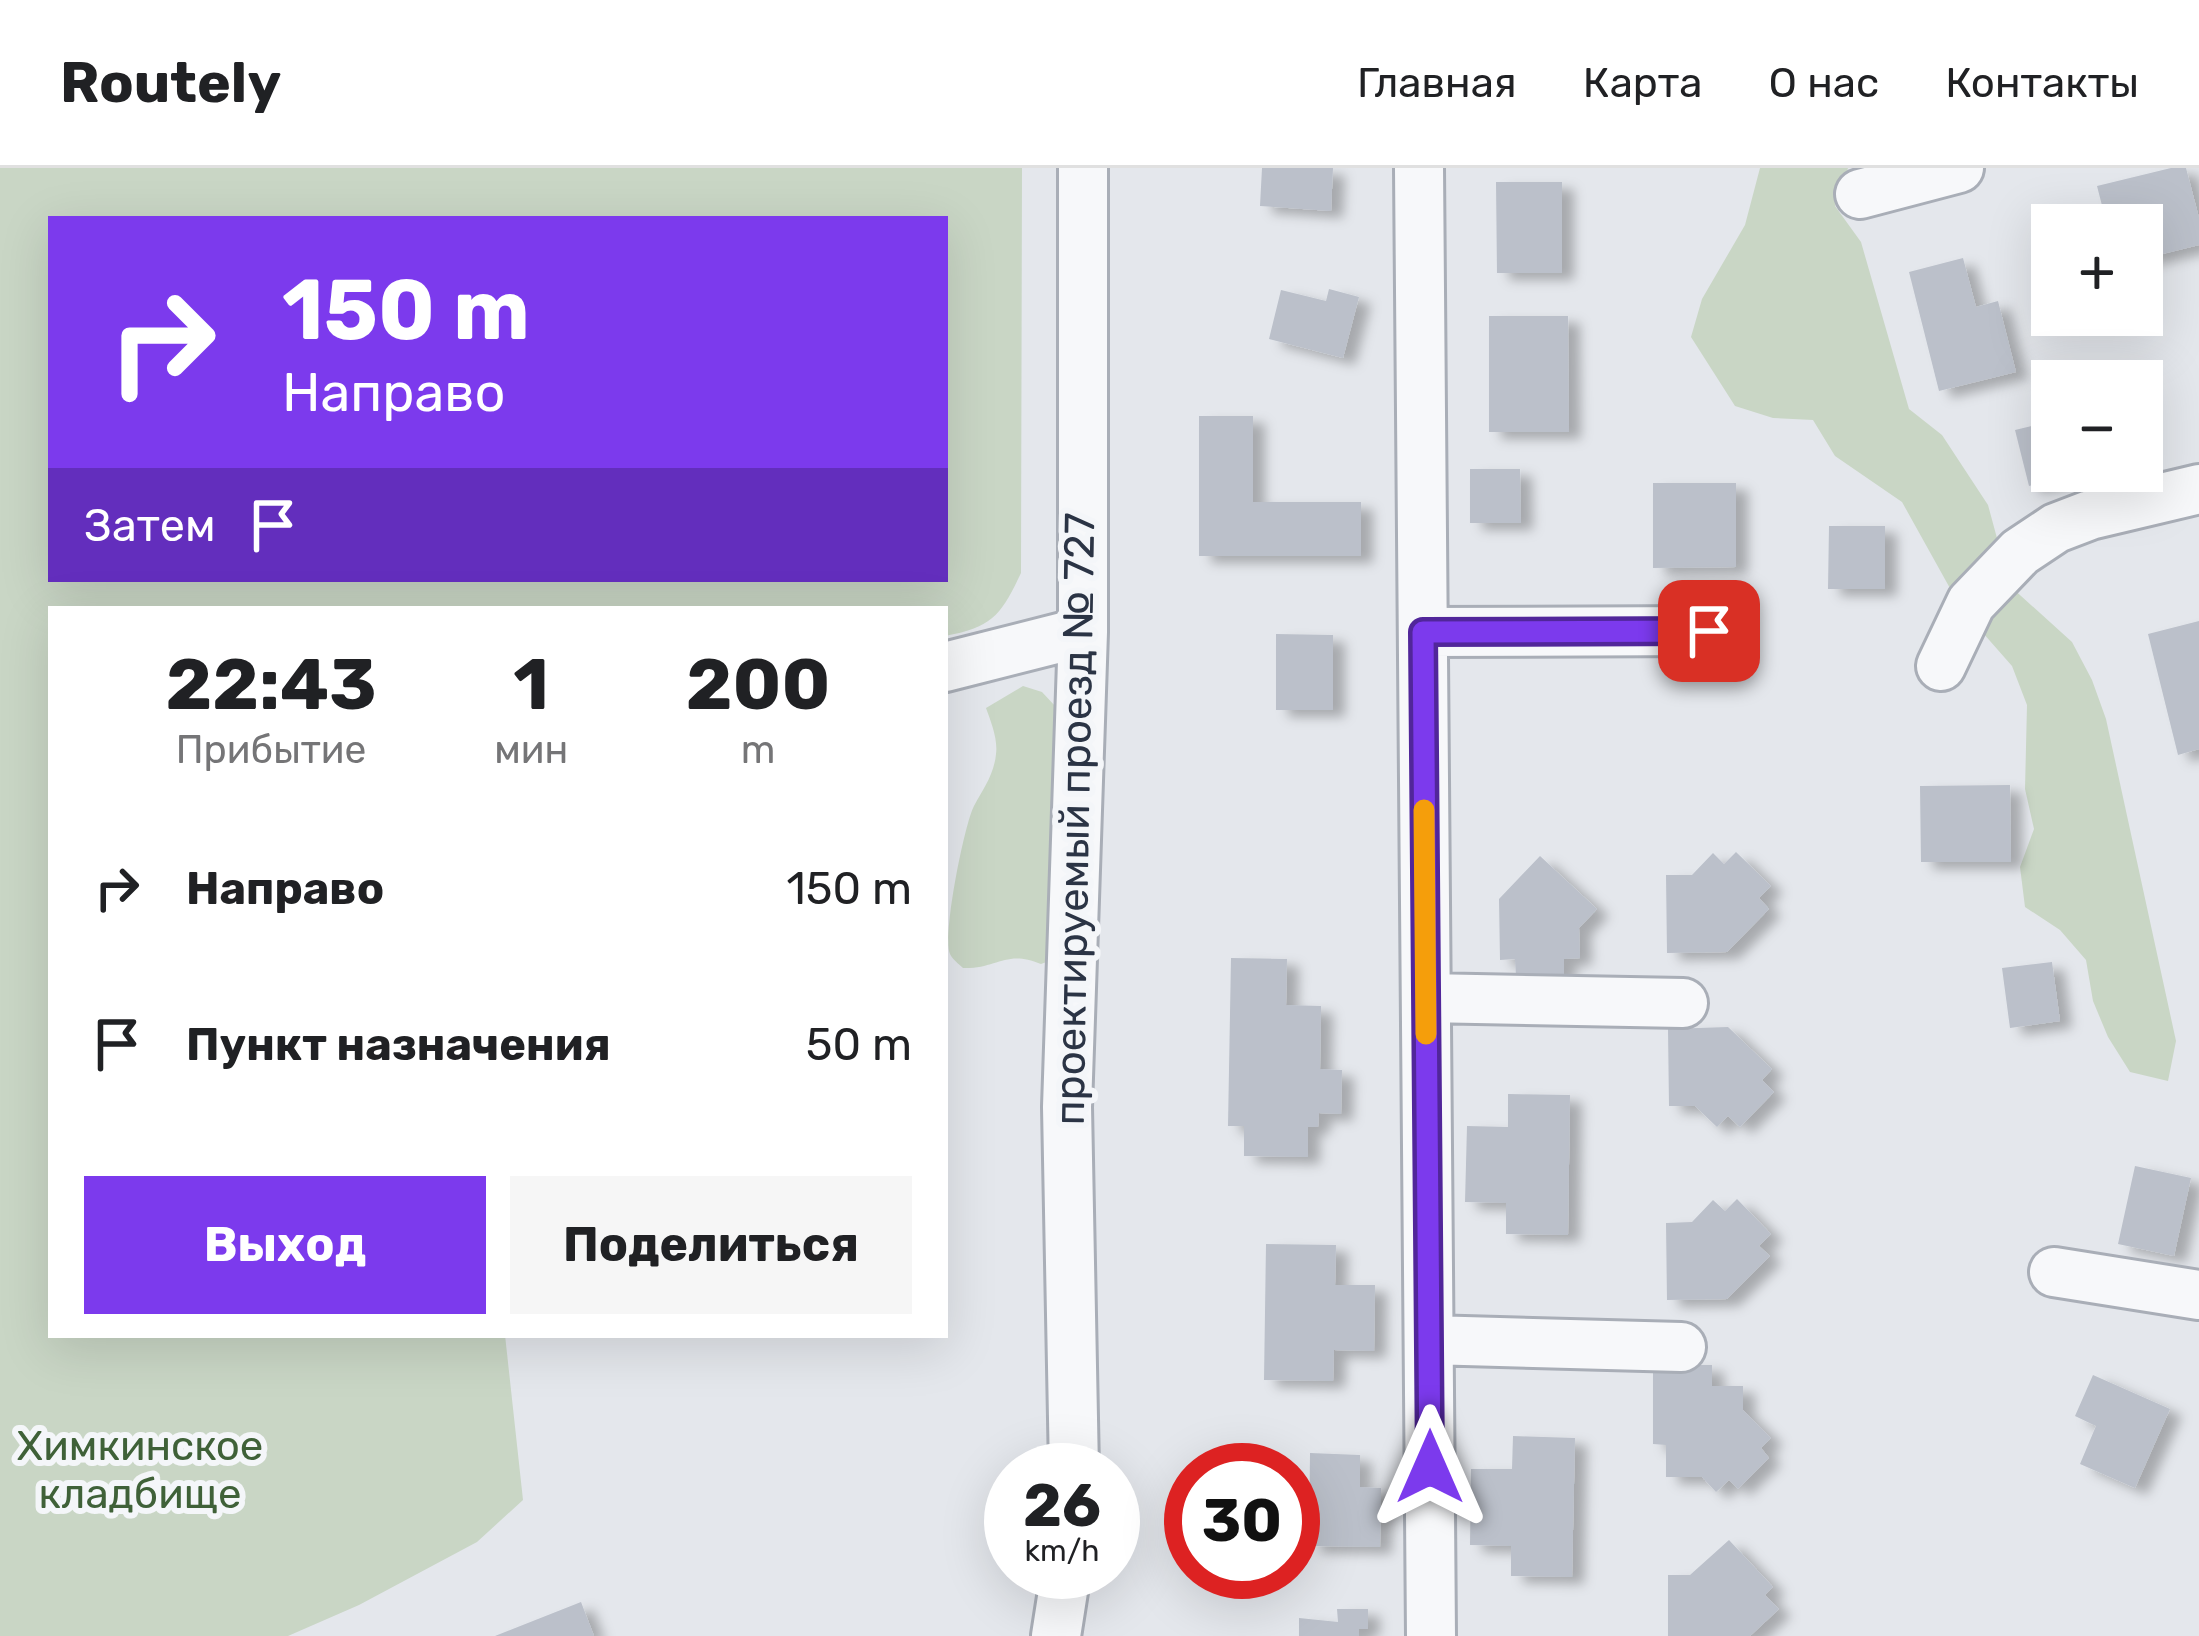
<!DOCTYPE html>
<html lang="ru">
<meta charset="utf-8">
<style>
body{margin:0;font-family:Rubik,sans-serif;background:#f6f6f6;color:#202124;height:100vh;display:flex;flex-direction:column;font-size:45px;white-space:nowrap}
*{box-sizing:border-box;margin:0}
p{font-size:39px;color:#757577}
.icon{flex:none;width:66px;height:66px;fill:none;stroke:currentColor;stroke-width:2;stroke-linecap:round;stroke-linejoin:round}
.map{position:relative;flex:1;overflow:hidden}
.drawer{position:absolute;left:48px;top:438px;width:900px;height:732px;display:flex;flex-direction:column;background:#fff;border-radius:0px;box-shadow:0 12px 48px #0002}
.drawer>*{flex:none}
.banner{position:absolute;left:48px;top:48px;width:900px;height:366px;border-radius:0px;box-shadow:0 12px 48px #0002;background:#7c3aed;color:#fff;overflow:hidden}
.controls{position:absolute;left:2031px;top:36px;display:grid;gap:24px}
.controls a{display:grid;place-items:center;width:132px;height:132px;border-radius:0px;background:#fff;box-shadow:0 12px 48px #0002;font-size:60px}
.speed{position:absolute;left:984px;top:1275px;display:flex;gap:24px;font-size:60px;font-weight:700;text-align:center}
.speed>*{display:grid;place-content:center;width:156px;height:156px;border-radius:50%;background:#fff;box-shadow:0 12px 48px #0002;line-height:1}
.speed small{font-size:30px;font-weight:400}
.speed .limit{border:18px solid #d22;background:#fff;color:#111}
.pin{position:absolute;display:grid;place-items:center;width:102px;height:102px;color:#fff;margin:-51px;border-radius:24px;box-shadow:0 6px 18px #0006}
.me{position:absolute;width:132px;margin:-66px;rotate:0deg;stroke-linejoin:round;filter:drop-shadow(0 0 9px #0008)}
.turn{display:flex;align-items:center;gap:42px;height:252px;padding:0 36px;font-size:54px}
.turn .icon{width:156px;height:156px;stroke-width:2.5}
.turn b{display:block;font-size:84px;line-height:102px}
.then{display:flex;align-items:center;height:114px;padding:0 36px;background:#0003;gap:24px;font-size:45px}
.eta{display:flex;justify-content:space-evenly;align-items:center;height:204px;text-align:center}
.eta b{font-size:72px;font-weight:700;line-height:84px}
.cta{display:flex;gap:24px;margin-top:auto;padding:24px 36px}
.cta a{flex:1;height:138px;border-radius:0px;background:#7c3aed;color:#fff;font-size:48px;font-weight:700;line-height:138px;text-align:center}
.cta a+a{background:#f6f6f6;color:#202124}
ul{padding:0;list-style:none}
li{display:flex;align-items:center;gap:36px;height:156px;padding:0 36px}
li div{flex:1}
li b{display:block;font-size:45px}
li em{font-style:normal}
header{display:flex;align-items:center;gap:72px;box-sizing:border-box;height:168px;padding:0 60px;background:#fff;border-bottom:3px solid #e0e0e0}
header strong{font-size:57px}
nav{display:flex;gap:66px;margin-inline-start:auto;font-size:42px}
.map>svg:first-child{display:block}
.green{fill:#c9d6c5;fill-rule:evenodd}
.building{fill:#bbc0ca;filter:url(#shadow)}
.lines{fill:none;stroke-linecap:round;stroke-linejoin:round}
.minor-casing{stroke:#a9aeb7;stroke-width:54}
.minor{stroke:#f7f8fa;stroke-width:48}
.route-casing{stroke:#51269a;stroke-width:30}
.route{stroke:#7c3aed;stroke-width:21}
.slow{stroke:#f59e0b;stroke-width:21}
.labels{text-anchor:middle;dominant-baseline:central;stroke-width:12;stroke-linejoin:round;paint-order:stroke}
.street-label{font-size:42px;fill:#2b3445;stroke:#f4f6f9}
.park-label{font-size:42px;fill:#3f6138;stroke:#f4f6f9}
</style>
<header>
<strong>Routely</strong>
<nav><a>Главная</a><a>Карта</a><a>О нас</a><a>Контакты</a></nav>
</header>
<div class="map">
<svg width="2199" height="1468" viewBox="0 0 2199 1468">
<defs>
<filter id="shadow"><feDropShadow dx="12" dy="7" stdDeviation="6" flood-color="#0004"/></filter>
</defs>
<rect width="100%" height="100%" fill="#e4e7ec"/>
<path class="green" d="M0 0H1022L1021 405C1001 447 993 459 945 468V441H51V1167H505L523 1332 477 1374 359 1437 288 1468H0ZM51 51H945V411H51Z
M1760 0H1848L1835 38 1861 74 1909 241 1942 267 1988 337 2010 418 2072 474 2092 512 2106 551 2176 873 2168 913 2130 904 2108 869 2093 833 2086 792 2060 762 2025 739 2020 699 2034 661 2025 621 2027 537 2012 498 1961 440 1902 334 1835 288 1813 252 1773 250 1735 238 1691 169 1702 131 1745 57Z
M1023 518 1042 524 1056 539 1060 789 1041 796C1006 781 997 801 963 800 959 796 953 792 950 786 942 770 964 657 974 638 983 621 994 607 996 586 998 571 991 554 986 540Z"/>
<path class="building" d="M1262 0H1333L1331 43 1260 38Z
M2171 0H2186L2199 50V77L2142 91V57H2107L2097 18Z
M1496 14H1562V105H1497Z
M1963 90 1976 139 1998 133 2016 204 1939 223 1909 104Z
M1329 121 1359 129 1343 190 1269 171 1281 122 1326 133Z
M1489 148H1568L1569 264H1489Z
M1199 248H1253V334H1361V388H1199Z
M2052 253V303L2082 305 2029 318 2015 262Z
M1470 301H1520L1521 355H1470Z
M1653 315H1736V399L1653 400Z
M1829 358H1885V421H1828Z
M2199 453V581L2178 587 2148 466Z
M1276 466 1333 467V542H1276Z
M2010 617 2011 694H1921L1920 618Z
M1736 684 1771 718 1759 730 1769 741 1727 784 1667 785 1666 707H1692L1713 685 1724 696Z
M1540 688 1597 741 1579 760 1580 790 1564 791V808L1516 809 1515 791 1500 792 1499 731Z
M1231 790 1287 791 1286 837 1321 838 1320 901 1342 902 1341 946 1319 945 1318 959H1308V989L1244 988V958H1228Z
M2052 794 2060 853 2010 860 2002 800Z
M1728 859 1772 901 1762 912 1774 924 1740 959 1728 948 1717 959 1695 938H1669L1668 861Z
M1508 926 1570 927 1568 1067 1506 1066V1035L1465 1034 1467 958 1508 959Z
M2135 998 2191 1010 2174 1088 2118 1076Z
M1737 1031 1771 1066 1759 1078 1770 1088 1727 1131 1667 1132 1666 1055 1692 1054 1713 1032 1725 1043Z
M1266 1076 1336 1077 1335 1117H1375L1374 1183 1334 1182 1333 1213 1264 1212Z
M1653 1197H1712V1218H1743V1242L1771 1270 1761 1280 1769 1290 1738 1321 1729 1312 1716 1324 1702 1309H1666V1277L1653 1276Z
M2093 1207 2170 1241 2135 1320 2080 1296 2096 1258 2075 1248Z
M1513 1268 1575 1270 1572 1409 1511 1408V1378L1470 1377 1471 1301H1512Z
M1310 1285 1360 1287V1319L1381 1320 1380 1379 1309 1378Z
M1729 1372 1773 1419 1765 1427 1779 1441 1750 1468H1668V1407H1690Z
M581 1434 594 1468H495Z
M1337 1441H1368V1461H1359V1468H1299V1450L1338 1454Z"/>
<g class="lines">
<g class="minor-casing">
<path id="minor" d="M1419 0 1431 1468
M1860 26 1959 0
M1423 464 1710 463
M1941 498 1971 435 2020 384 2056 360 2090 347 2199 321
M945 499 1083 464
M1426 830 1683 835
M2054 1104 2199 1127
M1429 1172 1681 1179
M1074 1302 1067 939 1083 464V0
M1056 1468 1066 1404"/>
</g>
<use href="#minor" class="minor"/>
</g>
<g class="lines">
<g class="route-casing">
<path id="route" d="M1430 1299 1423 464 1709 463"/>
</g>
<use href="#route" class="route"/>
<path class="slow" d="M1424 642 1426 866"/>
</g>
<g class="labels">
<g class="street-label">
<text transform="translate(1075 651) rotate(-89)">проектируемый проезд № 727</text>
</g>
<g class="park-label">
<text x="140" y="1278">Химкинское<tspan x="140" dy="48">кладбище</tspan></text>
</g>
</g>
</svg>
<div class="controls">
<a>+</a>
<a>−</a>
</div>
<div class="speed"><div>26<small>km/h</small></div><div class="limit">30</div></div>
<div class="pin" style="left:1709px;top:463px;background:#d93025"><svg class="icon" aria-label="arrive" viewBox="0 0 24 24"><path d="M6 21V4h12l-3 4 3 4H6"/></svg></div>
<svg class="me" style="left:1430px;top:1299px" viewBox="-20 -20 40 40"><path d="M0-17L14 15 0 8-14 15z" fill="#7c3aed" stroke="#fff" stroke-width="4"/></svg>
<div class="banner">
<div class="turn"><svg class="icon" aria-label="right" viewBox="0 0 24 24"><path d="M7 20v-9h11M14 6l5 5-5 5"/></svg><div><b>150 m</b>Направо</div></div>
<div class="then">Затем<svg class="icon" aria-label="arrive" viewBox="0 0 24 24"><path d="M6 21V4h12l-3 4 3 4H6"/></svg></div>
</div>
<section class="drawer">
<div class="eta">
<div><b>22:43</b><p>Прибытие</p></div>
<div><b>1</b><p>мин</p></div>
<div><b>200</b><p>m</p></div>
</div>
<ul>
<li><svg class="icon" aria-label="right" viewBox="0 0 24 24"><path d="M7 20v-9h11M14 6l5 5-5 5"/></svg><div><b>Направо</b></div><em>150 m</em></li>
<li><svg class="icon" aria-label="arrive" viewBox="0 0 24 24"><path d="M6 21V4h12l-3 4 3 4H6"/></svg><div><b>Пункт назначения</b></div><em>50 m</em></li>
</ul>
<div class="cta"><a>Выход</a><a>Поделиться</a></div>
</section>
</div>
